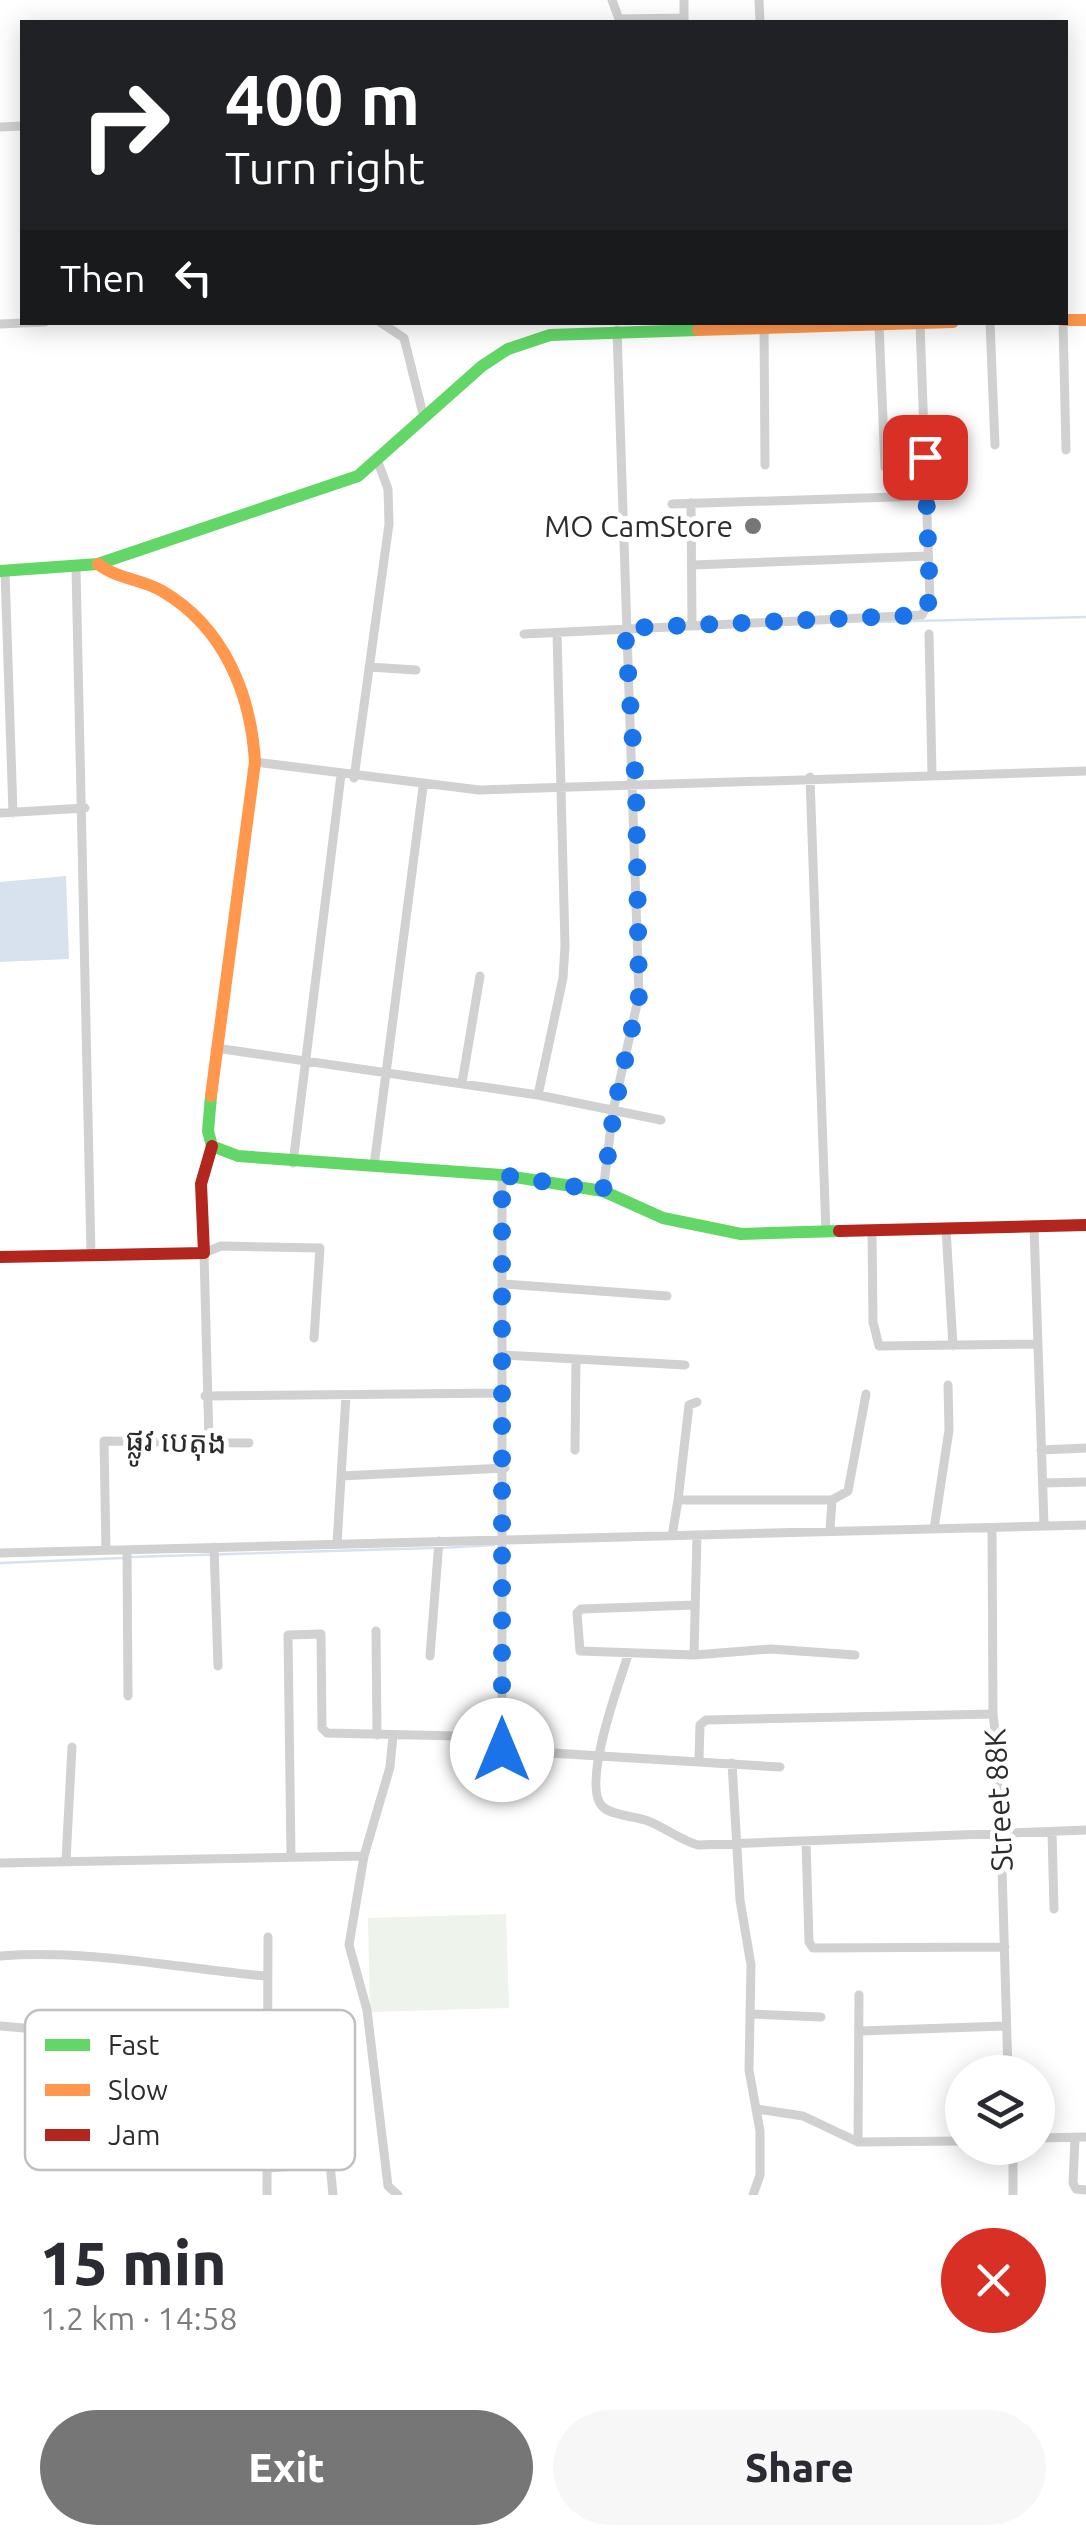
<!DOCTYPE html>
<meta charset="utf-8">
<style>
body{margin:0;font-family:Ubuntu,"Noto Sans Khmer",sans-serif;background:#f7f7f7;color:#2b2b33;height:100vh;display:flex;flex-direction:column;font-size:38px;white-space:nowrap}
*{box-sizing:border-box;margin:0}
p{font-size:32px;color:#7c7c81}
.icon{flex:none;width:55px;height:55px;fill:none;stroke:currentColor;stroke-width:2;stroke-linecap:round;stroke-linejoin:round}
.map{position:relative;height:2195px;overflow:hidden}
.panel{display:flex;flex-direction:column;background:#fff;flex:1}
.panel>*{flex:none}
.top-card{position:absolute;left:20px;top:20px;width:1048px;height:305px;border-radius:0px;box-shadow:0 5px 25px #0003;background:#202124;color:#fff;overflow:hidden}
.buttons{position:absolute;left:945px;top:2055px;display:grid;gap:20px}
.buttons a{display:grid;place-items:center;width:110px;height:110px;border-radius:50%;background:#fff;box-shadow:0 5px 25px #0003;font-size:50px}
.pin{position:absolute;display:grid;place-items:center;width:85px;height:85px;color:#fff;margin:-42px;border-radius:20px;box-shadow:0 5px 15px #0006}
.me{position:absolute;width:110px;margin:-55px;rotate:0deg;stroke-linejoin:round;filter:drop-shadow(0 0 8px #0008)}
.turn{display:flex;align-items:center;gap:35px;height:210px;padding:0 40px;font-size:45px}
.turn .icon{width:130px;height:130px;stroke-width:2.5}
.turn b{display:block;font-size:70px;line-height:85px}
.then{display:flex;align-items:center;height:95px;padding:0 40px;background:#0003;gap:20px;font-size:38px}
.round{display:grid;place-items:center;flex:none;width:105px;height:105px;border-radius:52px;background:#f7f7f7}
.head{display:flex;align-items:center;justify-content:space-between;height:170px;padding:0 40px}
h1{font-size:60px;font-weight:800;line-height:75px}
.button{display:flex;gap:20px;margin-top:auto;padding:20px 40px}
.button a{flex:1;height:115px;border-radius:60px;background:#767676;color:#fff;font-size:40px;font-weight:800;line-height:115px;text-align:center}
.button a+a{background:#f7f7f7;color:#2b2b33}
.map>svg:first-child{display:block}
.park{fill:#eef3eb}
.water{fill:#d8e2ee}
.lines{fill:none;stroke-linecap:round;stroke-linejoin:round}
.stream{stroke:#d8e2ee;stroke-width:2.5}
.street{stroke:#d1d1d1;stroke-width:9}
.fast{stroke:#63d668;stroke-width:12}
.slow{stroke:#ff974d;stroke-width:12}
.jam{stroke:#b3261e;stroke-width:12}
.route{stroke:#1a73e8;stroke-width:18;stroke-dasharray:0 32.4}
.poi-dot{fill:#767676;stroke:#fff;stroke-width:4}
.labels{text-anchor:middle;dominant-baseline:central;stroke-width:10;stroke-linejoin:round;paint-order:stroke}
.poi-label{font-size:30px;fill:#2c2c2c;stroke:#fff;text-anchor:end}
.street-label{font-size:30px;fill:#2c2c2c;stroke:#fff}
.key{fill:#fff;stroke:#c0c0c0;stroke-width:2.5}
.key-label{font-size:28px;fill:#2c2c2c}
</style>
<div class="map">
<svg width="1086" height="2195" viewBox="0 0 1086 2195">
<rect width="100%" height="100%" fill="#fff"/>
<path class="park" d="M506 1914 509 2008 370 2012 368 1918Z"/>
<path class="water" d="M66 876 69 959 0 962V882Z"/>
<g class="lines">
<path class="stream" d="M875 622 1086 617
M441 1548 494 1545
M131 1557 433 1548
M0 1563 123 1558"/>
<path class="street" d="M612 0 619 19 684 18
M684 0V20
M759 0 760 22
M0 127 22 126
M380 322 404 338 423 414
M990 322 995 445
M1063 322 1066 450
M0 324 45 322
M764 325 765 465
M879 325 885 467
M691 503 692 623
M672 504 926 496
M693 565 928 556
M76 568 91 1255
M5 571 13 813
M524 634 922 615 930 599 920 323
M929 634 932 774
M369 667 416 670
M255 762 479 790 1086 771
M810 777 826 1233
M354 778 389 524 388 489 378 462
M0 813 85 808
M216 1048 538 1095 661 1120
M462 1083 480 976
M538 1095 563 978 565 946 557 633
M293 1163 341 775
M374 1166 423 787
M502 1175V1750L780 1767
M603 1191 613 1111 639 995 617 330
M1034 1226 1044 1525
M946 1229 953 1346
M872 1231 873 1322 879 1346 1036 1344
M504 1284 667 1296
M503 1355 685 1365
M205 1396 504 1393
M209 1441 204 1253 221 1246 320 1248 314 1338
M575 1450 576 1359
M1041 1450 1086 1448
M341 1476 505 1468
M1043 1483 1086 1482
M678 1500 689 1405 697 1402
M992 1528 993 1714 999 1766 1008 2072
M934 1529 949 1430 948 1385
M830 1530 832 1500 848 1491 866 1394
M672 1536 678 1500H832
M337 1544 346 1395
M214 1547 218 1666
M106 1550 104 1441 249 1443
M127 1550 128 1696
M0 1553 1086 1525
M695 1605 581 1609 577 1613 580 1651 694 1655 771 1649 855 1655
M376 1631 377 1735
M628 1655C620 1681 580 1787 603 1807 613 1816 635 1816 648 1821 666 1828 680 1840 698 1845L1086 1830
M694 1655 697 1535
M430 1656 439 1541
M393 1736 390 1767 364 1856 349 1945 367 2010 388 2186 398 2195
M699 1760 700 1725 706 1720 993 1714
M732 1763 740 1900 751 1965 749 2070 760 2131V2175L753 2195
M1052 1832 1054 1909
M806 1841 809 1942 813 1948 1005 1947
M291 1857 288 1635 321 1634 322 1728 327 1733 502 1737
M66 1860 72 1747
M0 1863 364 1856
M0 1956C89 1949 177 1968 265 1976
M751 2014 821 2017
M0 2026 179 2041 265 2036
M860 2031 1005 2026
M123 2099 267 2093
M757 2109 803 2116 858 2142 962 2141
M1038 2138 1086 2137
M1075 2138 1073 2183 1076 2189 1086 2190
M858 2142 859 1995
M144 2148 267 2144
M1013 2148V2195
M267 2168 330 2164 333 2195
M267 2195 268 1937"/>
<path class="fast" d="M0 571 98 564 358 476 482 366 508 349 550 335 698 330
M211 1096 208 1131 212 1146 238 1156 502 1175 603 1191 663 1218 741 1234 839 1231"/>
<path class="slow" d="M1065 320H1086
M698 330 953 322
M98 564C117 579 142 579 162 591 224 627 251 694 255 762L211 1096"/>
<path class="jam" d="M839 1231 1086 1225
M0 1257 204 1253 201 1184 212 1146"/>
</g>
<g class="lines">
<path class="route" d="M502 1750V1175L603 1191 614 1111 639 996 636 787 625 628 922 615 930 599 925 457"/>
</g>
<circle class="poi-dot" cx="753" cy="526" r="10"/>
<g class="labels">
<g class="poi-label">
<text x="733" y="526">MO CamStore</text>
</g>
<g class="street-label">
<text transform="translate(176 1441) rotate(2)">ផ្លូវ បេតុង</text>
<text transform="translate(998 1800) rotate(-93)">Street 88K</text>
</g>
</g>
<rect x="25" y="2010" width="330" height="160" rx="15" class="key"/>
<rect x="45" y="2039" width="45" height="12" fill="#63d668"/>
<rect x="45" y="2084" width="45" height="12" fill="#ff974d"/>
<rect x="45" y="2129" width="45" height="12" fill="#b3261e"/>
<g class="key-label">
<text x="108" y="2055">Fast</text>
<text x="108" y="2100">Slow</text>
<text x="108" y="2145">Jam</text>
</g>
</svg>
<div class="buttons">
<a><svg class="icon" aria-label="layers" viewBox="0 0 24 24"><path d="M12 4l9 5-9 5-9-5zM3 14l9 5 9-5"/></svg></a>
</div>
<div class="pin" style="left:925px;top:457px;background:#d93025"><svg class="icon" aria-label="arrive" viewBox="0 0 24 24"><path d="M6 21V4h12l-3 4 3 4H6"/></svg></div>
<svg class="me" style="left:502px;top:1750px" viewBox="-20 -20 40 40"><circle r="19" fill="#fff"/><path d="M0-13L10 11 0 6-10 11z" fill="#1a73e8"/></svg>
<div class="top-card">
<div class="turn"><svg class="icon" aria-label="right" viewBox="0 0 24 24"><path d="M7 20v-9h11M14 6l5 5-5 5"/></svg><div><b>400 m</b>Turn right</div></div>
<div class="then">Then<svg class="icon" aria-label="left" viewBox="0 0 24 24"><path d="M17 20v-9H6M10 6l-5 5 5 5"/></svg></div>
</div>
</div>
<section class="panel">
<div class="head"><div><h1>15 min</h1><p>1.2 km · 14:58</p></div><a class="round" style="background:#d93025;color:#fff"><svg class="icon" aria-label="close" viewBox="0 0 24 24"><path d="M6 6l12 12M18 6L6 18"/></svg></a></div>
<div class="button"><a>Exit</a><a>Share</a></div>
</section>
